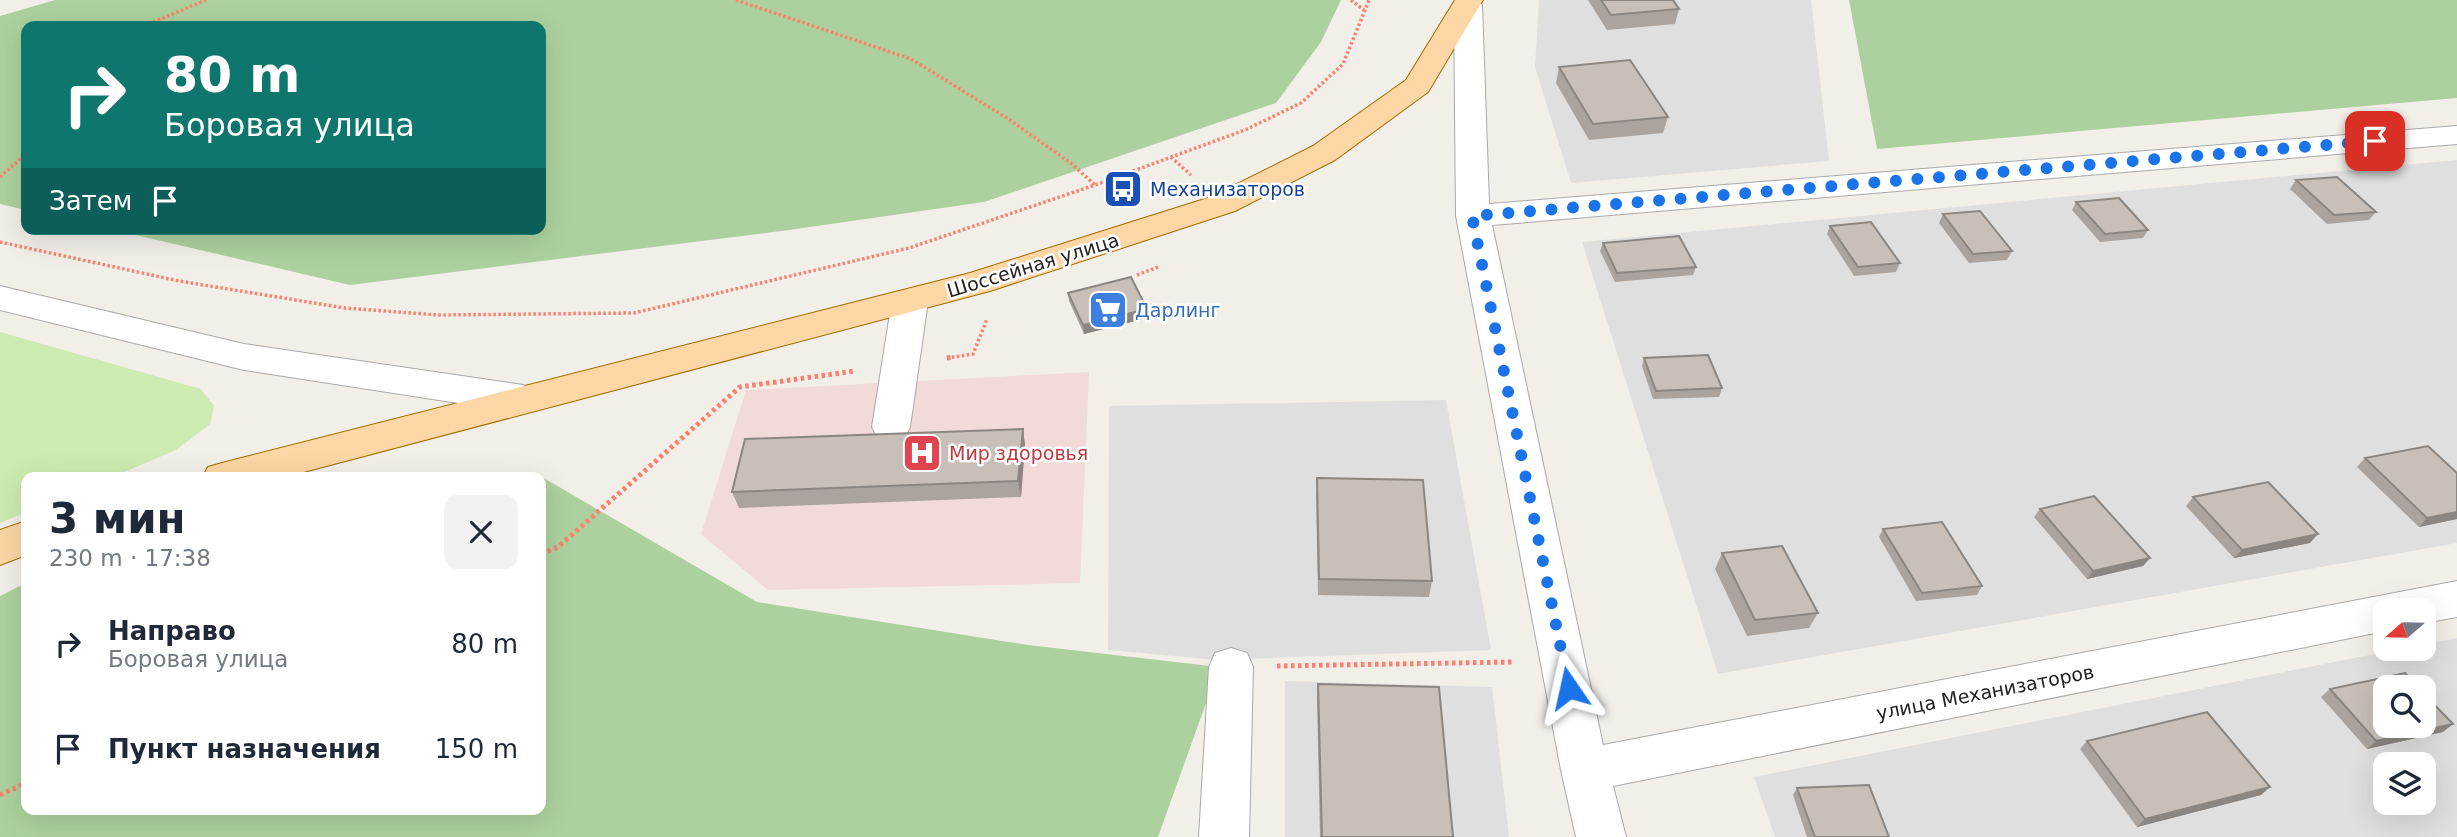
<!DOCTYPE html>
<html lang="ru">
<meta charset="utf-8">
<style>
body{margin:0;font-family:"DejaVu Sans",sans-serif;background:#f2f2f3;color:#1f2937;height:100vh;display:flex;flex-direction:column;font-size:26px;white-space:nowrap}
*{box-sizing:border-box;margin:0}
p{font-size:23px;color:#747a83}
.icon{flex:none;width:38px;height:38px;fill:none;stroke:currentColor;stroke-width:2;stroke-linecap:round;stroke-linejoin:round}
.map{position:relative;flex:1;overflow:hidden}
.side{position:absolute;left:21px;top:472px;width:525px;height:343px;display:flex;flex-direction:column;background:#fff;border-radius:14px;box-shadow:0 7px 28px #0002}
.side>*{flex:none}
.hud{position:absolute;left:21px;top:21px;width:525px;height:214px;border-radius:14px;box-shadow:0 7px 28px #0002;background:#0f766e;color:#fff;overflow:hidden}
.needle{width:46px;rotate:250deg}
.fabs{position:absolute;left:2373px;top:598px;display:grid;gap:14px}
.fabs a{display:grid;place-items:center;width:63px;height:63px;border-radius:14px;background:#fff;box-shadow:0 7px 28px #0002;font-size:35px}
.pin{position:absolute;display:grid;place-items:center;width:60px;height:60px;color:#fff;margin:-30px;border-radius:14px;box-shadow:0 4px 10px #0006}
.me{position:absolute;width:77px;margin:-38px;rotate:349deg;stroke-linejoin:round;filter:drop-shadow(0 0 5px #0008)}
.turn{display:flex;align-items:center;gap:24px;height:147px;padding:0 28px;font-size:32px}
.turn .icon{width:91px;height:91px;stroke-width:2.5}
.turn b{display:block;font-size:49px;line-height:60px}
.then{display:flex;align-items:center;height:66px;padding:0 28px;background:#0003;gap:14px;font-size:26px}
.round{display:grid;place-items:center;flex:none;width:74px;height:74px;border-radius:14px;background:#f2f2f3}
.headline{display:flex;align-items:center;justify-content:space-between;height:119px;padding:0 28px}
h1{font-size:42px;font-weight:700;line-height:52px}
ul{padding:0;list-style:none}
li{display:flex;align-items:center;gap:21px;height:105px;padding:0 28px}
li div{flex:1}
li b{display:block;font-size:26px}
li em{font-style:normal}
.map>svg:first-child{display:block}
.residential{fill:#e0dfdf;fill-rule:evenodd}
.commercial{fill:#f2dad9}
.grass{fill:#cdebb0}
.forest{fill:#add19e}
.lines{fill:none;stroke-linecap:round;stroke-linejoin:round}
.minor-casing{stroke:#a9a9a9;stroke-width:2}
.major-casing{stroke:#a06b00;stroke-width:2}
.path-far1{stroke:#fa8072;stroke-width:3.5;stroke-dasharray:2.5 2.5;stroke-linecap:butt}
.path{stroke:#fa8072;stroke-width:5;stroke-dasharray:3.5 3.5;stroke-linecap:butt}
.minor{fill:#fff;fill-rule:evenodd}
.major{fill:#fcd6a4;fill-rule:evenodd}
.wall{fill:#aba49e}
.shaded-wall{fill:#8b8681}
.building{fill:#c7bfb8;stroke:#8b8681;stroke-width:2}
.route{stroke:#1a73e8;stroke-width:12;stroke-dasharray:0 21.6}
.labels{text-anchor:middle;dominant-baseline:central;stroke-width:5;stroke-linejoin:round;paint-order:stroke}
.transit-label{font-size:19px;fill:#164399;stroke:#fff;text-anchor:start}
.street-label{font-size:19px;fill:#222;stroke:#fff}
.shop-label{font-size:19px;fill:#366cbe;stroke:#fff;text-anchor:start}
.health-label{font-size:19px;fill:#be3a42;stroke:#fff;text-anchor:start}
</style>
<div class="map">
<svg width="2457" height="837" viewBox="0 0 2457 837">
<rect width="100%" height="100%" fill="#f2efe9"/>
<path class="residential" d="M1539 0H1811L1829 161 1571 183 1535 67Z
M2457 160V543L1718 674 1582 242Z
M1446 400 1491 650 1217 660 1108 650 1109 406Z
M2457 638V837H1775L1754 777 2400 649H2424V645ZM2385 688H2424V726H2385ZM2385 765H2424V803H2385Z
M1285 681 1492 687 1509 837H1285Z"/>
<path class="commercial" d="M1089 372 1080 583 768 590 701 534 746 390Z"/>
<path class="grass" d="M0 332 201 389 214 406 210 424 176 450 110 478H26V512L0 523Z"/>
<path class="forest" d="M55 0H1341L1321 42 1276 103 984 202 789 230 350 285 110 229H541V26H26V210L0 204V16Z
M1849 0H2457V98L1877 149Z
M535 473 757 602 1028 645 1219 667 1158 837H0V596L26 583V810H541V478H495Z"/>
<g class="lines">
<g class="minor-casing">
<path id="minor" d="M1458 0H1478L1482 5 1489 204 2457 126V144L1492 225 1603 745 2457 581V617L2424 623V611H2385V631L1613 786 1626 837H1576L1561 770 1456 216 1454 5Z
M0 286 244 344 523 385 536 389 542 399 536 409 523 413 244 370 0 310Z
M910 289 923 293 928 301 910 427 905 437 891 441 877 437 872 427 892 301 897 293Z
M1231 648 1247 653 1253 667 1249 837H1199L1209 667 1215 653Z"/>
</g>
<g class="major-casing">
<path id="major" d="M1455 0H1483L1428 92 1335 160 1235 211 990 291 281 478H202L208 467 222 463 970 273 1211 197 1313 146 1406 80Z
M26 521V555L0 565V530Z"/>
</g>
<path class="path-far1" d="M736 0 911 59 1007 118 1072 164 1095 185
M1351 0 1364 10
M144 26 206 0
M1171 157 1191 175
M0 177 26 154
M0 242 179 281 345 308 438 315 634 313 909 248 1095 185 1245 130 1301 103 1343 64 1369 0
M1137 275 1158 267
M947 358 973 354 987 319"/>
<path class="path" d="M947 358 954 357
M541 554 558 547 740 387 855 371
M1277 666 1513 662
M0 795 26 783"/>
<use href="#minor" class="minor"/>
<use href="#major" class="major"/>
</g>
<path class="wall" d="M1588 0H1673L1679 9 1675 24 1607 30Z
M1559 67 1668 117 1663 133 1589 140 1556 83Z
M2296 180 2376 212 2369 220 2327 224 2290 189Z
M2076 202 2148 230 2143 238 2100 242 2072 210Z
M1943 214 2012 251 2007 260 1969 263 1939 223Z
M1830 226 1900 263 1896 272 1854 276 1827 234Z
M1603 243 1696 267 1693 275 1615 282 1600 251Z
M1068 293 1147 318 1084 334 1069 301Z
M1644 358 1722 388 1719 397 1653 399 1642 366Z
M1023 429 1025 445 1021 497 739 508 732 492Z
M2365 458 2457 473V519L2419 527 2357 467Z
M1317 478 1432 581 1429 597 1318 595 1316 494Z
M2193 497 2310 543 2234 558 2186 506Z
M2040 509 2150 558 2143 566 2087 579 2034 517Z
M1883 529 1982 586 1977 595 1916 601 1879 537Z
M1722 553 1818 613 1809 628 1747 636 1715 569Z
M1318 684 1453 837H1320L1317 699Z
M2330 689 2443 732 2367 749 2321 697Z
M2087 741 2270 787 2261 795 2137 827 2080 749Z
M1797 788 1889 837H1807L1793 795Z"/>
<path class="shaded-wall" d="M1147 309V318L1084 334 1083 325Z
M1023 429 1025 445 1021 497 1018 481Z
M2457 512V519L2419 527 2427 518Z
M2318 534 2310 543 2234 558 2242 550Z
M2150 558 2143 566 2087 579 2093 571Z
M2453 724 2443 732 2367 749 2376 741Z
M2270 787 2261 795 2137 827 2145 819Z"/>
<path class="building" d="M1601 0H1673L1679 9 1611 15Z
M1630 60 1668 117 1593 124 1559 67Z
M2337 177 2376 212 2334 215 2296 180Z
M2119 198 2148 230 2105 234 2076 202Z
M1980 211 2012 251 1973 254 1943 214Z
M1871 222 1900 263 1858 267 1830 226Z
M1679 236 1696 267 1617 273 1603 243Z
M1131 277 1147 309 1083 325 1068 293Z
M1708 355 1722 388 1656 391 1644 358Z
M1023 429 1018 481 732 492 745 439Z
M2428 446 2457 473V512L2427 518 2365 458Z
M1317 478 1423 480 1432 581 1319 579Z
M2268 482 2318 534 2242 550 2193 497Z
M2094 496 2150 558 2093 571 2040 509Z
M1942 522 1982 586 1922 593 1883 529Z
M1782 546 1818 613 1755 620 1722 553Z
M2405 673 2418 688H2385V726H2424V694L2453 724 2376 741 2330 689Z
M1318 684 1439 687 1453 837H1322Z
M2207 712 2270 787 2145 819 2087 741Z
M1869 785 1889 837H1815L1797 788Z"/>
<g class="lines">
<path class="route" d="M1569 688 1472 216 2375 141"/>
</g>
<defs>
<g id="bus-square" transform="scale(2.0125)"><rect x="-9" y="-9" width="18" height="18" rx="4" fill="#1a4fb4" stroke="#fff"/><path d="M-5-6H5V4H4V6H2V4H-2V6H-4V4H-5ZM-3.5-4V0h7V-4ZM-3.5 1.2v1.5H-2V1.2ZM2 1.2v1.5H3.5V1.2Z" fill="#fff"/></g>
<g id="supermarket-square" transform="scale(2.0125)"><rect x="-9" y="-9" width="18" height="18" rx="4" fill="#3f7fe0" stroke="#fff"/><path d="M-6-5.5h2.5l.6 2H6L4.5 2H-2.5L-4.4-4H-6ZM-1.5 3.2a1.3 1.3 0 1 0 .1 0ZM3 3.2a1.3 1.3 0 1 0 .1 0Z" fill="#fff"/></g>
<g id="hospital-square" transform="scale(2.0125)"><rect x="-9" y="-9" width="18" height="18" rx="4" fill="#e0444e" stroke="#fff"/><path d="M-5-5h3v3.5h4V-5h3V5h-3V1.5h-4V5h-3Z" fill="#fff"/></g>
</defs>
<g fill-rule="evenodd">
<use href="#bus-square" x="1123" y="189"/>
<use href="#supermarket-square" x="1108" y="310"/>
<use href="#hospital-square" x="922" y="453"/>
</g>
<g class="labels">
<g class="transit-label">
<text x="1150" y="189">Механизаторов</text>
</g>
<g class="street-label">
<text transform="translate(1033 265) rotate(-17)">Шоссейная улица</text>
<text transform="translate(1985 692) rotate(-11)">улица Механизаторов</text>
</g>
<g class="shop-label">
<text x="1135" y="310">Дарлинг</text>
</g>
<g class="health-label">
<text x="949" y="453">Мир здоровья</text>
</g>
</g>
</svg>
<div class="fabs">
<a><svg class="needle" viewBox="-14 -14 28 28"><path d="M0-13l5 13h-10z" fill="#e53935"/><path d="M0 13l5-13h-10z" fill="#747a83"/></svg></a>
<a><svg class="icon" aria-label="search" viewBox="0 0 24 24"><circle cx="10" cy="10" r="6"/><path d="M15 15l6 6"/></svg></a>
<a><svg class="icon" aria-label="layers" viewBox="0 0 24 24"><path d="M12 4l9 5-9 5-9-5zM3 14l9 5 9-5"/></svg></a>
</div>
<div class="pin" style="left:2375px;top:141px;background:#d93025"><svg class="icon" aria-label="arrive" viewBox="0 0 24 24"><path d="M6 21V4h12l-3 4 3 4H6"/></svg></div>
<svg class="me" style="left:1569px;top:688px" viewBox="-20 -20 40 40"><path d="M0-17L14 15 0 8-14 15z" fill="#1a73e8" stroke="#fff" stroke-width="4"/></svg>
<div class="hud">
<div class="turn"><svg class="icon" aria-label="right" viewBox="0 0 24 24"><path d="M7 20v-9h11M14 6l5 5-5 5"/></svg><div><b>80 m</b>Боровая улица</div></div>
<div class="then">Затем<svg class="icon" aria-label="arrive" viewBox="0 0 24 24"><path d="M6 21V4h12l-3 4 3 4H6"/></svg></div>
</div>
<section class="side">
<div class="headline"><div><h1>3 мин</h1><p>230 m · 17:38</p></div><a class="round"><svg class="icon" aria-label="close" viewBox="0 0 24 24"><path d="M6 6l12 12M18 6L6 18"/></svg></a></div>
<ul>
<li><svg class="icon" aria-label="right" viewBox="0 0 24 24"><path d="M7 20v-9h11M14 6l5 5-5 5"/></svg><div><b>Направо</b><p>Боровая улица</p></div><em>80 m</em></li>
<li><svg class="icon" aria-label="arrive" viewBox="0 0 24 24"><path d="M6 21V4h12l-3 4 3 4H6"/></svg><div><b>Пункт назначения</b></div><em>150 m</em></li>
</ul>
</section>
</div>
